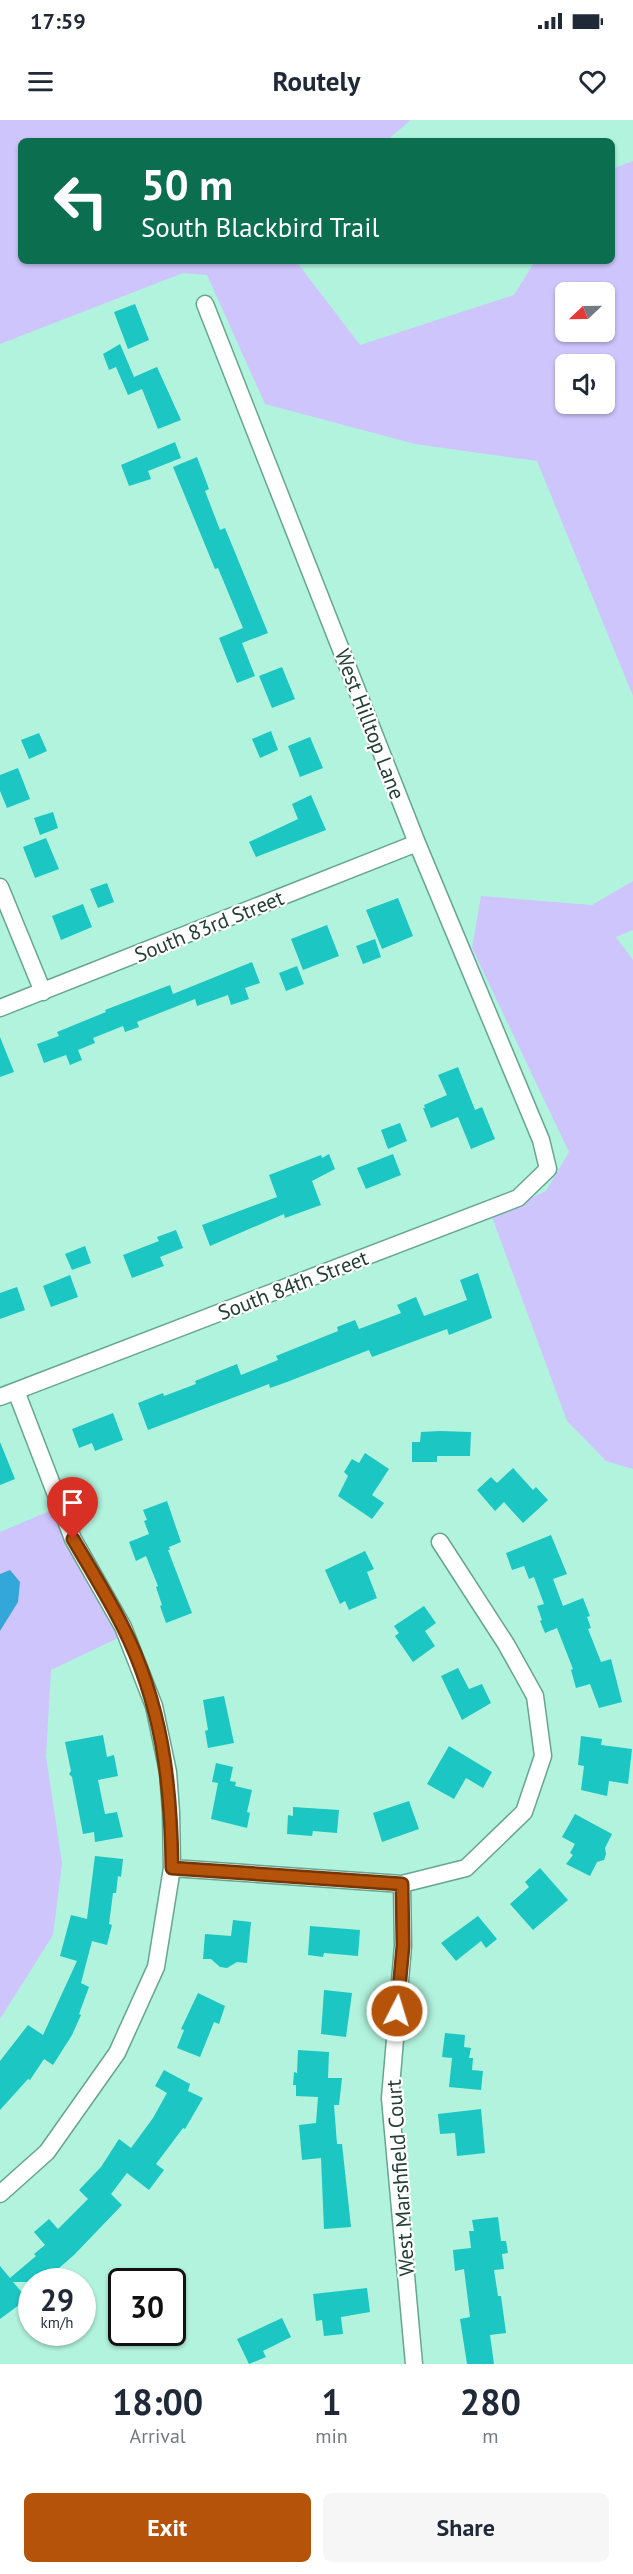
<!DOCTYPE html>
<style>
body{margin:0;font-family:"PT Sans",sans-serif;background:#f6f6f7;color:#1f2937;height:100vh;display:flex;flex-direction:column;font-size:22px;white-space:nowrap}
*{box-sizing:border-box;margin:0}
p{font-size:20px;color:#747a83}
.icon{flex:none;width:33px;height:33px;fill:none;stroke:currentColor;stroke-width:2;stroke-linecap:round;stroke-linejoin:round}
.map{position:relative;height:2244px;overflow:hidden}
.side{display:flex;flex-direction:column;background:#fff;flex:1}
.side>*{flex:none}
.guide{position:absolute;left:18px;top:18px;width:597px;height:126px;border-radius:9px;box-shadow:0 2px 4px #0004;background:#0b6e4f;color:#fff;overflow:hidden}
.needle{width:39px;rotate:248deg}
.controls{position:absolute;left:555px;top:162px;display:grid;gap:12px}
.controls a{display:grid;place-items:center;width:60px;height:60px;border-radius:9px;background:#fff;box-shadow:0 2px 4px #0004;font-size:30px}
.speed{position:absolute;left:18px;top:2148px;display:flex;gap:12px;font-size:30px;font-weight:700;text-align:center}
.speed>*{display:grid;place-content:center;width:78px;height:78px;border-radius:50%;background:#fff;box-shadow:0 2px 4px #0004;line-height:1}
.speed small{font-size:15px;font-weight:400}
.speed .limit{border:3px solid #111;border-radius:9px;background:#fff;color:#111}
.pin{position:absolute;display:grid;place-items:center;width:51px;height:51px;color:#fff;margin:-62px -26px;border-radius:50% 50% 50% 0;rotate:-45deg;box-shadow:0 0 6px #0007}
.pin .icon{rotate:45deg}
.me{position:absolute;width:66px;margin:-33px;rotate:5deg;stroke-linejoin:round;filter:drop-shadow(0 0 4px #0008)}
.turn{display:flex;align-items:center;gap:21px;height:126px;padding:0 24px;font-size:27px}
.turn .icon{width:78px;height:78px;stroke-width:2.5}
.turn b{display:block;font-size:42px;line-height:51px}
.eta{display:flex;justify-content:space-evenly;align-items:center;height:102px;text-align:center}
.eta b{font-size:36px;font-weight:700;line-height:42px}
.cta{display:flex;gap:12px;margin-top:auto;padding:12px 24px}
.cta a{flex:1;height:69px;border-radius:9px;background:#b45309;color:#fff;font-size:24px;font-weight:700;line-height:69px;text-align:center}
.cta a+a{background:#f6f6f7;color:#1f2937}
.status{display:flex;justify-content:space-between;align-items:center;height:42px;padding:0 30px;background:#fff;direction:ltr}
.status svg{height:16px;fill:currentColor}
header{display:flex;justify-content:space-between;align-items:center;height:78px;padding:0 24px;background:#fff;font-size:27px;font-weight:700}
.map>svg:first-child{display:block}
.green{fill:#cec5fc;fill-rule:evenodd}
.water{fill:#33a6da}
.building{fill:#1bc6c3}
.lines{fill:none;stroke-linecap:round;stroke-linejoin:round}
.street-casing{stroke:#66a591;stroke-width:19}
.street{stroke:#fff;stroke-width:16}
.route-casing{stroke:#753606;stroke-width:15}
.route{stroke:#b45309;stroke-width:10}
.labels{text-anchor:middle;dominant-baseline:central;stroke-width:4.5;stroke-linejoin:round;paint-order:stroke}
.street-label{font-size:21px;fill:#233e36;stroke:#fff}
</style>
<div class="status"><b>17:59</b><svg viewBox="0 0 49 12"><path d="M0 12V9h3v3zM5 12V6h3v6zM10 12V3h3v9zM15 12V0h3v12zM26 1h20v11H26zM47 4h2v5h-2z"/></svg></div>
<header><svg class="icon" aria-label="menu" viewBox="0 0 24 24"><path d="M4 6h16M4 12h16M4 18h16"/></svg>Routely<svg class="icon" aria-label="heart" viewBox="0 0 24 24"><path d="M12 20l-8-8c-3-5 5-10 8-4 3-6 11-1 8 4z"/></svg></header>
<div class="map">
<svg width="633" height="2244" viewBox="0 0 633 2244">
<rect width="100%" height="100%" fill="#b2f3de"/>
<path class="green" d="M0 0H411L386 21H21V141H296L360 225 514 175 535 141H612V49L633 41V576L537 341 415 324 265 284 207 155 183 153 0 224ZM566 172H604V212H566ZM604 244V284H566V244Z
M633 761V810L616 817 633 840V1349L606 1341 567 1301 492 1097 546 1071 569 1032 472 828 481 776 592 785Z
M52 1390 69 1429 118 1518 51 1550 46 1636 62 1743 53 1815 0 1899V1412Z"/>
<path class="water" d="M10 1450 20 1462 18 1482 0 1511V1454Z"/>
<path class="building" d="M135 184 149 220 128 229 114 192Z
M120 224 134 257 157 247 181 300 158 309 142 269 128 275 116 247 109 250 103 234Z
M175 322 181 338 148 351 151 359 129 366 121 345Z
M197 337 209 369 205 371 220 410 225 408 268 513 242 523 255 556 237 563 219 518 243 508 218 448 215 449 173 347Z
M282 547 295 579 272 588 259 556Z
M271 611 278 630 260 638 252 619Z
M39 613 47 631 29 639 21 620Z
M310 617 323 648 300 657 288 626Z
M18 648 30 679 7 688 0 671V655Z
M311 675 326 710 256 737 249 722 298 699 292 684Z
M53 692 58 708 40 715 34 698Z
M46 718 59 749 35 758 23 727Z
M107 763 114 782 98 788 90 769Z
M398 778 413 816 382 829 366 790Z
M83 784 92 807 61 820 52 796Z
M327 805 339 836 303 850 291 819Z
M375 819 381 837 363 844 356 826Z
M252 842 260 863 245 868 249 879 231 885 228 875 197 886 195 879 137 902 139 907 125 912 123 906 93 918 95 923 78 930 82 940 70 945 66 935 44 943 37 924 59 916 57 912 106 892 105 890 170 865 173 874Z
M297 846 304 864 286 871 279 853Z
M0 917 14 952 0 957Z
M458 947 475 990 482 987 495 1019 471 1029 458 997 431 1008 423 988H425L424 985 447 975 438 955Z
M400 1003 407 1021 388 1029 381 1010Z
M329 1034 335 1049 312 1061 321 1085 285 1098 284 1094 210 1126 202 1105 277 1077 269 1055 321 1035 322 1038Z
M393 1034 401 1055 366 1069 357 1048Z
M176 1110 183 1128 160 1137 164 1146 132 1158 123 1135 159 1121 157 1117Z
M85 1126 91 1143 72 1150 65 1134Z
M478 1153 492 1198 449 1215 447 1209 372 1237 369 1230 287 1262 270 1268 269 1264 148 1310 138 1283 163 1273 164 1276 196 1264 195 1261 237 1244 241 1255 278 1240 276 1236 338 1211 337 1207 355 1200 359 1209 396 1195 401 1193 397 1185 416 1177 424 1196 467 1180 460 1160Z
M70 1155 78 1177 51 1187 43 1166Z
M17 1167 25 1190 0 1199V1173Z
M113 1293 123 1320 95 1331 92 1323 79 1328 72 1309Z
M440 1311 471 1312 470 1336H437V1342H412V1322H420L421 1312Z
M0 1322 15 1359 0 1365Z
M365 1333 389 1349 372 1375 384 1383 372 1399 338 1376 348 1356 344 1352 352 1339 359 1343Z
M513 1348 533 1370 536 1367 548 1380 523 1403 504 1382 495 1391 477 1370 491 1357 497 1363Z
M167 1381 181 1422 169 1427 170 1430H168L192 1493 166 1503 160 1486 162 1485 156 1467 158 1466 146 1436 136 1441 129 1422 149 1414 144 1401 147 1400 143 1390Z
M551 1415 567 1454 553 1459 563 1486 583 1478 590 1496 587 1497 591 1508 588 1509 601 1542 611 1539 622 1582 599 1588 590 1564 576 1568 571 1550 573 1549 557 1508 545 1513 540 1501 542 1500 537 1486 544 1484 534 1457 529 1459 524 1446 512 1450 506 1433Z
M365 1431 374 1449 367 1452 377 1478 349 1490 345 1481 340 1484 325 1450Z
M424 1486 436 1503 425 1511 435 1526 413 1542 395 1516 399 1513 394 1506Z
M458 1548 469 1569 482 1564 491 1583 462 1600 441 1556Z
M224 1576 234 1623 208 1628 205 1611 208 1610 203 1580Z
M103 1615 107 1637 114 1635 118 1656 98 1660 105 1694 117 1692 123 1717 95 1722 94 1712 83 1714 72 1657 69 1654 71 1651 65 1622Z
M581 1616 602 1619 601 1625 632 1629 628 1664 609 1661 607 1676 581 1670 584 1646 578 1645Z
M449 1626 492 1652 483 1668 466 1658 454 1679 427 1664Z
M216 1643 233 1647 230 1661 236 1662 235 1666 252 1670 247 1692 250 1693 247 1708 211 1699 218 1663 212 1662Z
M409 1681 419 1709 382 1722 373 1693Z
M293 1687 339 1690 337 1713 313 1711 312 1716 287 1714 288 1695 293 1696Z
M575 1694 612 1714 605 1728 606 1734 604 1740 597 1742 590 1756 566 1744 573 1735 570 1733 575 1724 562 1717Z
M95 1736 123 1739 121 1757 118 1756 116 1773H113L109 1804 112 1805 107 1825 92 1821 81 1863 89 1867 79 1894 81 1895 72 1915 53 1945 44 1939 30 1960 28 1959 0 1990V1941L28 1905 43 1915 77 1841 60 1836 71 1795 87 1799Z
M540 1748 568 1780 533 1810 510 1784 529 1767 525 1762Z
M478 1796 497 1819 486 1828 481 1821 456 1841 441 1823Z
M233 1800 251 1802 247 1843 237 1842 227 1848 220 1847 211 1839H203L205 1814 231 1816Z
M310 1806 360 1810 358 1836 324 1833 323 1837 308 1835Z
M324 1870 352 1873 346 1917 321 1914Z
M198 1873 225 1886 219 1904 214 1902 200 1937 177 1928 184 1910 181 1909Z
M445 1913 465 1915 464 1927 471 1928 469 1938H473L472 1950 483 1951 481 1970 449 1967 452 1938 442 1937Z
M298 1930 329 1932 328 1958H342L339 1985H334L337 2024H342L351 2107 324 2109 321 2038 302 2040 299 2005 316 2003 318 1977 296 1976V1965H293L294 1952 297 1953Z
M164 1950 190 1964 188 1971 203 1978 185 2009 183 2008 156 2044 164 2050 149 2070 127 2053 111 2074 122 2085 74 2135 43 2162H13L26 2177 19 2185 0 2199V2146L10 2158 36 2136 34 2134 45 2125 34 2112 49 2099 58 2109 88 2079 79 2070 101 2047 119 2019 131 2028 153 1998 167 1973 155 1966Z
M481 1989 485 2033 457 2036 455 2013 440 2014 438 1994Z
M498 2097 501 2121H506L508 2133 502 2134 504 2149 494 2150 498 2176H501L506 2213 490 2215 494 2244H467L460 2199 470 2197 464 2149 455 2151 453 2130 471 2128 469 2111H474L472 2100Z
M367 2168 370 2192 341 2197 343 2214 324 2216 322 2200 316 2201 313 2174Z
M282 2198 291 2217 263 2231 266 2237 249 2244 237 2219Z"/>
<g class="lines">
<g class="street-casing">
<path id="street" d="M0 767 43 872
M0 888 417 723
M0 1277 518 1078 548 1049 541 1020 417 723 205 184
M172 1748 402 1764 466 1748 524 1692 543 1636 535 1576 506 1524 440 1422
M402 1764 403 1826 390 1978 414 2244
M0 2074 47 2032 117 1933 156 1847 172 1748 171 1692 168 1652 154 1586 123 1507 73 1419 16 1271"/>
</g>
<use href="#street" class="street"/>
</g>
<g class="lines">
<g class="route-casing">
<path id="route" d="M73 1419C90 1448 108 1477 123 1507 162 1585 171 1662 172 1748L402 1764 403 1826 397 1891"/>
</g>
<use href="#route" class="route"/>
</g>
<g class="labels">
<g class="street-label">
<text transform="translate(370 604) rotate(69)">West Hilltop Lane</text>
<text transform="translate(209 806) rotate(-22)">South 83rd Street</text>
<text transform="translate(293 1165) rotate(-21)">South 84th Street</text>
<text transform="translate(400 2058) rotate(-94)">West Marshfield Court</text>
</g>
</g>
</svg>
<div class="controls">
<a><svg class="needle" viewBox="-14 -14 28 28"><path d="M0-13l5 13h-10z" fill="#e53935"/><path d="M0 13l5-13h-10z" fill="#747a83"/></svg></a>
<a><svg class="icon" aria-label="sound" viewBox="0 0 24 24"><path d="M4 9h4l5-4v14l-5-4H4zM17 9q2 3 0 6"/></svg></a>
</div>
<div class="speed"><div>29<small>km/h</small></div><div class="limit">30</div></div>
<div class="pin" style="left:73px;top:1419px;background:#d93025"><svg class="icon" aria-label="arrive" viewBox="0 0 24 24"><path d="M6 21V4h12l-3 4 3 4H6"/></svg></div>
<svg class="me" style="left:397px;top:1891px" viewBox="-20 -20 40 40"><circle r="17" fill="#b45309" stroke="#fff" stroke-width="3"/><path d="M0-11L8 9 0 5-8 9z" fill="#fff"/></svg>
<div class="guide">
<div class="turn"><svg class="icon" aria-label="left" viewBox="0 0 24 24"><path d="M17 20v-9H6M10 6l-5 5 5 5"/></svg><div><b>50 m</b>South Blackbird Trail</div></div>
</div>
</div>
<section class="side">
<div class="eta">
<div><b>18:00</b><p>Arrival</p></div>
<div><b>1</b><p>min</p></div>
<div><b>280</b><p>m</p></div>
</div>
<div class="cta"><a>Exit</a><a>Share</a></div>
</section>
